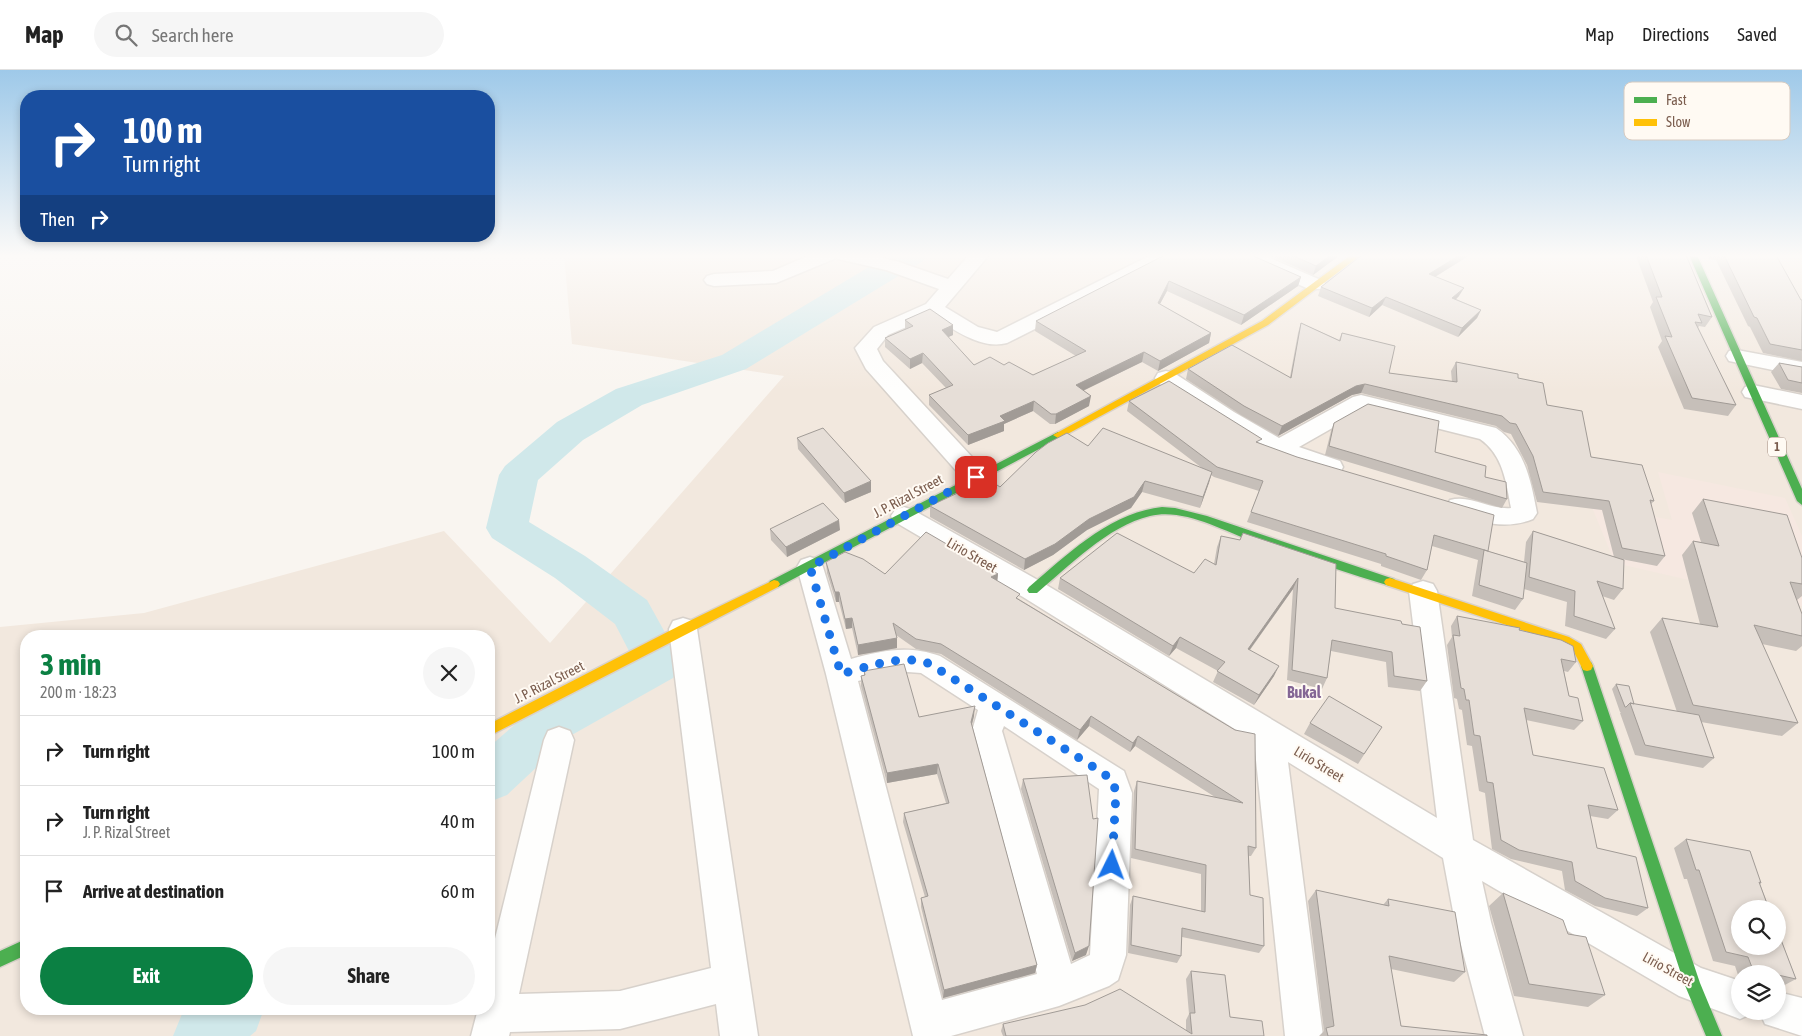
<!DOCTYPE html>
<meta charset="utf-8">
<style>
body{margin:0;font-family:"Asap Condensed",sans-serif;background:#f6f6f6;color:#222;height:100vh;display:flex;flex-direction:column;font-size:19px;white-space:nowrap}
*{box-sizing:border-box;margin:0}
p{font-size:16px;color:#767676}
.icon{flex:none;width:28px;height:28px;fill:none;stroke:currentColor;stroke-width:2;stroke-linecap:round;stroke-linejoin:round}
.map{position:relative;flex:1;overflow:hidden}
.sheet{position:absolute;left:20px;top:560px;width:475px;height:385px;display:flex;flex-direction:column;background:#fff;border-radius:20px;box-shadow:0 2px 8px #0003}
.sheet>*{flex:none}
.guide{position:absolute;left:20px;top:20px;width:475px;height:152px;border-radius:20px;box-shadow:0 2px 8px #0003;background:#1a4fa0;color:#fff;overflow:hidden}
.controls{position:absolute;left:1731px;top:830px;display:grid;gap:10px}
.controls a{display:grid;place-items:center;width:55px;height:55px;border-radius:50%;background:#fff;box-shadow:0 2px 8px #0003;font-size:25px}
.pin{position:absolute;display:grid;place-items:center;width:42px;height:42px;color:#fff;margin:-21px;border-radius:10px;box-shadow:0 2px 8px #0006}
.me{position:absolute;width:55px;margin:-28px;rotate:3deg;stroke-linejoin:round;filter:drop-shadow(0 0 4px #0008)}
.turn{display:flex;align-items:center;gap:18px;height:105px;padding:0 20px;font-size:22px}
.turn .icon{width:65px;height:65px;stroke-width:2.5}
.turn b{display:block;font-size:35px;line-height:42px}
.then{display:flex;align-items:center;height:48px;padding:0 20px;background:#0003;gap:10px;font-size:19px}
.round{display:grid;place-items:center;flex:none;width:52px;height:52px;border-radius:26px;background:#f6f6f6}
.headline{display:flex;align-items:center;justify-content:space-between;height:85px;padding:0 20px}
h1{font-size:30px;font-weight:700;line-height:38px;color:#0b8043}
.cta{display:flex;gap:10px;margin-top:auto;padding:10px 20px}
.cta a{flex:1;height:58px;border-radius:30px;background:#0b8043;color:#fff;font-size:20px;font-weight:700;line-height:58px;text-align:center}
.cta a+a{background:#f6f6f6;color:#222}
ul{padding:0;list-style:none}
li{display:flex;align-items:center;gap:15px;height:70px;padding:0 20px;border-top:1px solid #e0e0e0}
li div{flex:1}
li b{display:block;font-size:19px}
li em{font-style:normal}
header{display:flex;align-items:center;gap:30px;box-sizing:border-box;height:70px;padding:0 25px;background:#fff;border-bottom:1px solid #e0e0e0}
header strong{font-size:24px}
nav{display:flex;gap:28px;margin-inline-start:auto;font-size:18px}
.search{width:350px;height:45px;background:#f6f6f6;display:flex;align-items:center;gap:12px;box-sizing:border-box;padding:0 18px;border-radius:28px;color:#767676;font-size:19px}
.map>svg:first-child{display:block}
.residential{fill:#f2e8de;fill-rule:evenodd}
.commercial{fill:#f6e8e1}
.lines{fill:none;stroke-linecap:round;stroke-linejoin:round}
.river{fill:#d0e8ea;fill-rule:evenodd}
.street-casing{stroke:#d7d1cb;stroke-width:3}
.fast-casing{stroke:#d9d2cb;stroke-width:3}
.slow-casing{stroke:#d9d2cb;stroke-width:3}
.street{fill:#fefefd;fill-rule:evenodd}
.fast{fill:#4caf50;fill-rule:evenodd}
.slow{fill:#ffc107;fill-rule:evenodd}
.wall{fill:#c6bfb9}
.shaded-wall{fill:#a19b96}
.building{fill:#e6ded7;stroke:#a19b96}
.route{stroke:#1a73e8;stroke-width:9;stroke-dasharray:0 16.2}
.labels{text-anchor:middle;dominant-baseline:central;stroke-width:4;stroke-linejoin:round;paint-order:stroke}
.shield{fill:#fffaf3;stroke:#a28b7f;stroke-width:1}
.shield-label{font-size:12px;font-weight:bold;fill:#7a5c4d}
.street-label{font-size:14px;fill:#7a5c4d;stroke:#fffaf3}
.quarter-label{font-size:16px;font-weight:bold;fill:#846695;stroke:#fffaf3}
.key{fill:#fffaf3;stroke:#d7cbc1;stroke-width:1}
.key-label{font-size:14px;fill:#7a5c4d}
</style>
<header>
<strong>Map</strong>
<div class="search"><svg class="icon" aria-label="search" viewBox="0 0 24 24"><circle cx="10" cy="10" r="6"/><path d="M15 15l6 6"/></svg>Search here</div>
<nav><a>Map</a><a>Directions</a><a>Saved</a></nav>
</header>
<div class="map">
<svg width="1802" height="966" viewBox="0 0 1802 966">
<rect width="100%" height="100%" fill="#f9f5f0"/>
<path class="residential" d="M564 185H1802V966H0V557L144 543 444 461 550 573 784 306 572 274ZM26 566H489V939H26ZM1740 839H1778V876H1740ZM1740 904H1778V941H1740Z"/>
<path class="commercial" d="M1658 402 1785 428 1802 466V536L1615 493 1591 435 1672 450Z"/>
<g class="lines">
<path class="river" d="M889 185H927L923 191 746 299 642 335 583 370 538 410 529 452 585 486 647 530 668 568 665 574 673 577 680 595 673 608 570 666 507 725 489 732V677L536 636 636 583 629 581 615 554 555 508 492 468 486 458 499 405 505 396 557 352 616 319 722 285Z
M188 939H264L256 961 250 966H173L182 944Z"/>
<g class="street-casing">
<path id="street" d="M810 185H871L899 192 948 209 969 185H989L945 237 978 257 997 262 1151 185H1176L1174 189 1007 273C981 280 953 259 932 246L888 265 877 279 883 291 985 401 988 407 985 413 976 415 967 413 866 299 855 278 874 257 926 234 939 219 886 200 838 189 836 186 834 189 776 213 714 216 707 214 704 210 707 206 714 204 773 201Z
M1237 185H1263L1323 211 1326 215 1323 219H1309L1239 189Z
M1737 280 1802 292V306L1729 291 1726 286 1729 281Z
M1166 301 1174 303 1234 342 1279 368 1353 327 1361 325 1496 358C1525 378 1531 411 1537 443L1533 449C1503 461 1479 451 1450 442L1446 436 1450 430C1470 424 1490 440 1511 438 1506 411 1503 385 1480 369L1364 340 1299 377 1340 391 1343 397 1340 403 1331 405 1269 385 1266 380 1218 353 1158 313 1155 308 1158 303Z
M1753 315 1802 325V339L1745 327 1742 322 1745 317Z
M904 437 913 440 1043 513 1437 748 1409 521 1413 514 1423 511 1433 514 1437 521 1473 770 1701 898 1740 911V941H1754L1753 943 1740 949 1679 926 1482 811 1491 852 1523 966H1485L1455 852 1443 788 1288 692 1323 966H1285L1254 671 1023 527 895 452 891 446 895 440Z
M810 487 819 490 823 497 851 589C883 580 909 575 940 586L1124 701 1132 723 1126 885 1118 910 1109 916 1059 936 951 966H913L826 604 797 497 801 490ZM908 602 921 603 978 640 972 661 1037 904 942 930 858 611 886 604ZM1004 656 1099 719 1090 885 1071 894 1002 661Z
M683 548 693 551 697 559 758 966H720L716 934 620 959 510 962 509 966H471L478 939H489V893L544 670 548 661 559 657 570 661 574 670 519 924 620 921 711 898 669 559 673 551Z
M1778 922 1802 928V966L1765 954 1759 941H1778Z"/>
</g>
<g class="fast-casing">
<path id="fast" d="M1689 185H1697L1802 419V435L1797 431Z
M1058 362 1063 365 1062 367 778 517H770L768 514 770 511Z
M1162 437 1175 438 1207 446 1394 509 1396 512 1394 515 1390 516C1344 502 1298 486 1252 471 1221 460 1184 438 1150 446 1108 456 1069 496 1037 523H1029L1027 520 1029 517C1068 484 1109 443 1162 437Z
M1587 591 1591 592 1593 596 1700 913 1722 966H1706L1684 913 1581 596 1583 592Z
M26 869V885L0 897V881Z"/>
</g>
<g class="slow-casing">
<path id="slow" d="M1351 185H1361L1268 255 1062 367 1058 368 1053 365 1262 251Z
M1390 508 1569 567 1581 574 1593 596 1591 600 1587 601 1583 600 1573 580 1561 573 1386 515 1384 512 1386 509Z
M774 510 778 511 780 514 778 517 489 666V654L679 556Z"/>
</g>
<use href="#street" class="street"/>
<use href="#fast" class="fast"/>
<use href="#slow" class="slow"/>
</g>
<path class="wall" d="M1165 185 1301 207 1298 216 1241 255 1167 221 1160 234 1211 263 1209 273 1158 301 1142 292 1083 321 1089 336 1055 354H1050L1033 341 1004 354V361L968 375 929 335V325L946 318 922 293 910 299 885 277V268L905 259V250L953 255V265L948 267 974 295H1004L1033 305 1076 286 1035 261 1036 251Z
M1271 185H1340L1313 205 1271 186Z
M1362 185H1470L1435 207 1459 226 1456 229 1481 240 1477 248 1458 267 1382 235 1369 247 1318 226 1321 217Z
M1634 185H1686L1712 247 1705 257 1699 256 1698 258 1736 335 1728 346 1684 339 1658 277 1662 271 1650 237 1653 232 1636 186Z
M1707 185H1776L1801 230H1802V291L1763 283 1750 257 1748 256 1716 190 1709 189Z
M1301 253 1339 270 1342 263 1389 303 1452 312 1451 301 1456 292 1518 308 1547 335 1591 387 1654 431 1651 434 1665 486 1657 496 1616 488 1623 519 1614 530 1602 526 1615 559 1606 569 1565 556 1567 532 1524 519 1523 529 1515 540 1472 526 1478 490 1432 476 1427 500 1421 510 1381 496V494L1247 452 1259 421 1214 407 1211 405 1200 438 1142 422 1131 438 1087 460 1053 485 1024 500 930 447V436L969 423 1000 417 1088 376 1202 398 1127 341 1129 331 1260 373 1488 481 1524 492 1526 472 1533 461 1614 487 1602 440 1537 432 1527 395 1511 364 1504 362 1496 356 1361 323 1352 325 1278 366 1241 345 1186 309 1188 299 1290 307 1298 263Z
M1779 293 1802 297V323L1781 319 1771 302Z
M1334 353 1435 382 1485 407 1507 429 1502 438 1325 385 1331 361Z
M797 368 871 422 845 433 798 379Z
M1703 429 1802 488V526L1797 530 1802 544V576L1796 581 1762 574 1798 653 1782 666 1701 652 1714 688 1703 698 1635 685 1620 643H1621L1620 642 1612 619 1616 614 1634 634 1677 642 1650 562 1662 548 1700 554 1682 485 1693 471 1701 472 1692 443Z
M770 459 840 460 787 487 771 470Z
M1243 463 1335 538 1402 554 1427 611 1420 621 1388 617 1386 592 1331 581 1327 608 1322 619 1287 610 1293 519 1250 580 1274 606 1254 635 1213 612 1218 601 1176 578 1169 586 1058 519 1060 508 1194 503 1214 494 1217 477 1221 466 1240 470Z
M826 492 885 504H998L997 511 1019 529 1235 660 1256 778 1251 786H1249L1250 825 1264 876 1259 883 1182 867 1181 886 1177 893 1128 883 1130 835 1133 826 1201 841V804L1131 788 1134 721 1137 711 1215 727 1135 676 1130 682 1089 656 1077 670 941 584 916 579 896 565 897 578 858 585 852 558 846 559 839 532H836L827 503Z
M1457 546 1519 560 1576 592 1568 602 1564 601 1569 626 1583 651 1574 660 1526 650 1533 685 1618 740 1608 749 1590 746 1597 778 1648 838 1637 846 1595 836 1565 820 1562 801 1511 789 1492 779 1485 723 1479 721 1472 676 1467 675 1462 640 1459 639 1457 629 1454 628 1447 575 1452 567 1451 556Z
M864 601 919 647 974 646 972 655 1037 895 1035 903 943 928 921 837V828L925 827 903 752 904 743 946 733 937 704 887 713 861 616V606L864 605Z
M1310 653 1382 657 1358 694 1304 664Z
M1023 709 1086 885 1072 891 1021 719Z
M1686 769 1761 813 1760 814 1796 909 1781 917 1778 916V904H1740V908H1739L1735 896 1713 891 1687 809H1684L1674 778Z
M1316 820 1383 835 1388 829 1465 902 1454 912 1391 899 1401 956 1487 966H1319L1324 961 1308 831Z
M1503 823 1605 925 1588 937 1514 926 1489 836Z
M1191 901 1230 947 1264 966H1003L1001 961 1003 954 1186 960V950L1189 944 1186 909Z"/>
<path class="shaded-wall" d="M1331 185H1340L1313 205 1316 196Z
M1460 185H1470L1425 213 1429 204Z
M1301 207 1298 216 1241 255 1244 245Z
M1169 211 1167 221 1155 243 1158 233Z
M1464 218 1459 226 1448 237 1452 228Z
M1386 227 1382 235 1369 247 1372 238Z
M1481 240 1477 248 1458 267 1462 258Z
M953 255V265L942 270V260Z
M1211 263 1209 273 1158 301 1160 291Z
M1144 282 1142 292 1074 325 1076 315Z
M923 283 922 293 910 299V289Z
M1365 314 1361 323 1352 325 1278 366 1282 356 1356 316Z
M1091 326 1089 336 1055 354 1056 344Z
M1034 331 1033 341 1004 354V361L968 375V365L1000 346Z
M1212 402 1209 413 1200 438 1203 427Z
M871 411V422L845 433 844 423Z
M1145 411 1142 422 1131 438 1087 460 1053 485 1024 500 1025 489 1089 449Z
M839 450 840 460 787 487 786 477Z
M998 504 997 514 991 507Z
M1298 508 1293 519 1243 589 1248 579Z
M835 522H839V532H836Z
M852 548V558L846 559 845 549Z
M1180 567 1176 578 1169 586 1173 576Z
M897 568V578L858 585V575Z
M1279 596 1274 606 1254 635 1259 625Z
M975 636 974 646 970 661 971 652Z
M1091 646 1089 656 1077 670 1080 660Z
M1138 666 1135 676 1130 682 1133 673Z
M938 694 937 704 887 713V703Z
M1089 876 1086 885 1072 891 1075 883Z
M1037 895 1035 903 943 928 944 920Z"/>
<path class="building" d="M1165 185H1251L1301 207 1244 245 1169 211 1158 233 1211 263 1160 291 1144 282 1076 315 1091 326 1056 344H1051L1034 331 1000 346 1005 351 968 365 929 325 953 315 923 283 910 289 885 268 913 256 905 250 930 239 953 255 942 260 974 295 990 287 1004 295 1009 292 1033 305 1086 281 1036 251Z
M1292 185H1331L1316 196Z
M1362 185H1460L1429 204 1464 218 1452 228 1481 240 1462 258 1386 227 1372 238 1321 217Z
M1646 185H1686L1712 247 1698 244 1702 253 1695 252 1736 335 1692 328 1665 266 1672 267 1656 227H1662Z
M1724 185H1776L1801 230H1802V280L1770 274 1757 248 1754 247Z
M1301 253 1340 271 1342 263 1395 276 1389 303 1457 312 1456 292 1518 304V308L1543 313 1547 335 1582 341 1591 387 1642 395 1654 431 1650 430 1665 486 1622 478 1609 431 1543 422 1533 386 1516 354 1510 353 1502 346 1365 314 1356 316 1282 356 1244 336 1188 299 1232 275 1291 308Z
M1779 293 1802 297V313L1788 310Z
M1169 311 1262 369 1256 372 1297 387 1494 445 1488 481 1434 465 1427 500 1386 486V484L1251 442 1263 411 1217 397 1129 331Z
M1368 334 1439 351 1435 382 1486 396 1485 407 1506 412 1507 429 1329 376 1334 353Z
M823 358 871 411 844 423 797 368Z
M1103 358 1212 402 1203 427 1145 411 1134 427 1089 449 1055 474 1025 489 930 436 964 420 969 423 988 409 1000 417 1036 382 1048 373 1067 363 1088 376Z
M1703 429 1787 445 1802 488V514L1790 512 1802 544V566L1754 555 1798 653 1693 635 1662 548 1718 557 1693 471 1719 476Z
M823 433 839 450 786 477 770 459Z
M1533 461 1624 490 1623 519 1597 511 1615 559 1574 546 1575 521 1529 507Z
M926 462 998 504 991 507 1020 524 1016 528 1235 660 1255 664 1256 778 1248 776 1250 825 1263 828 1264 876 1182 858 1181 886 1131 875 1133 826 1205 842 1206 795 1135 779 1137 711 1243 733 1138 666 1133 673 1091 646 1080 660 941 574 916 569 893 553 897 568 858 575 852 548 845 549 839 522H835L826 492 845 482 863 489 885 504Z
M1117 463 1194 503 1205 489 1216 495 1221 466 1240 470 1243 463 1336 494 1335 538 1401 551 1402 554 1420 557 1427 611 1394 606 1392 582 1332 570 1327 608 1292 600 1298 508 1248 579 1279 596 1259 625 1217 601 1225 592 1180 567 1173 576 1060 508Z
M1484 480 1527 493 1523 529 1479 515Z
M1457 546 1520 558 1519 560 1561 570 1573 576 1576 592 1561 589 1569 626 1578 628 1583 651 1524 638 1533 685 1604 698 1618 740 1588 735 1597 778 1636 787 1648 838 1605 828 1575 811 1572 792 1519 780 1501 770 1493 713 1487 712 1480 666 1474 665 1469 630H1466L1464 619 1461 618 1453 565 1460 566Z
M904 594 919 647 975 636 971 652 1037 895 944 920 921 828 928 826 904 743 949 733 938 694 887 703 861 606 865 605 864 601Z
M1616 614 1629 616 1634 634 1630 633 1626 637H1625Z
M1329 626 1382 657 1364 684 1310 653Z
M1630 633 1699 645 1714 688 1645 675Z
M1087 705 1093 749 1098 748 1089 876 1075 883 1023 709Z
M1686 769 1750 781 1761 813 1759 812 1769 839H1740V876H1778V862L1796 909 1778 905V904H1770L1753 900 1748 887 1726 882 1699 800H1696Z
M1316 820 1389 836 1388 829 1455 842 1465 902 1389 886 1401 956 1487 965V966H1328L1326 958 1334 956Z
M1503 823 1563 850 1568 864 1586 867 1605 925 1529 914Z
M1191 901 1225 905 1230 947 1262 951 1264 966H1006L1003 954 1085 935 1120 919 1192 964 1190 943H1195Z"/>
<linearGradient id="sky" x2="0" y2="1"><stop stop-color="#9ec9e9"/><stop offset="0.58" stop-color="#fcfaf8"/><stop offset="1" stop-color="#fcfaf8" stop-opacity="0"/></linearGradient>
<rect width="1802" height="321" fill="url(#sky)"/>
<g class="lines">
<path class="route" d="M976 407 810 497 841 604C868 597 903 583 930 594L1103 703 1113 711 1116 723 1112 795"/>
</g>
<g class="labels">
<rect class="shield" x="1768" y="367.5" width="18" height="19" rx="4"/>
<g class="shield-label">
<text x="1777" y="377">1</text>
</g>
<g class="street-label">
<text transform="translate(908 426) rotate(-28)">J. P. Rizal Street</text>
<text transform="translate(972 485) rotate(30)">Lirio Street</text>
<text transform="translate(549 612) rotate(-27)">J. P. Rizal Street</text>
<text transform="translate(1319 694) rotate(31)">Lirio Street</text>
<text transform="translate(1668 899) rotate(29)">Lirio Street</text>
</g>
<g class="quarter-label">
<text x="1304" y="622">Bukal</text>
</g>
</g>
<rect x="1624" y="12" width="166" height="58" rx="8" class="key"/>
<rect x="1634" y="27" width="23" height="6" fill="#4caf50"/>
<rect x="1634" y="49" width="23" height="7" fill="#ffc107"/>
<g class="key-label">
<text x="1666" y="35">Fast</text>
<text x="1666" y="57">Slow</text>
</g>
</svg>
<div class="controls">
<a><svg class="icon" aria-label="search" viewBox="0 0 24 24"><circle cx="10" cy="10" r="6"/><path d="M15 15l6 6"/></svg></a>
<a><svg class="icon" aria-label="layers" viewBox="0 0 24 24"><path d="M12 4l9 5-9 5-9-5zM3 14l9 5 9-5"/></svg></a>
</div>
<div class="pin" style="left:976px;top:407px;background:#d93025"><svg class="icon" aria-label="arrive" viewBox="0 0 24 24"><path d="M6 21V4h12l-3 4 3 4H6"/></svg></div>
<svg class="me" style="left:1112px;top:795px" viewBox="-20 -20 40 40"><path d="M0-17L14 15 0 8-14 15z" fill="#1a73e8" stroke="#fff" stroke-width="4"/></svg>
<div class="guide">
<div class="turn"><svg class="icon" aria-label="right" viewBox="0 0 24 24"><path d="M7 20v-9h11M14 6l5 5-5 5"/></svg><div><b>100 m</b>Turn right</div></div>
<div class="then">Then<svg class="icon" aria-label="right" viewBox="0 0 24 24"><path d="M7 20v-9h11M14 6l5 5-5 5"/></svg></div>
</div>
<section class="sheet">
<div class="headline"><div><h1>3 min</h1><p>200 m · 18:23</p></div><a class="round"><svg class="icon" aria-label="close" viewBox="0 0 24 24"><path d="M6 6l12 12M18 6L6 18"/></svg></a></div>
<ul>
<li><svg class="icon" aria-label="right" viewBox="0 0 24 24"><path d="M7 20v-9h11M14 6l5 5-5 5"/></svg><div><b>Turn right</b></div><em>100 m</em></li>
<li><svg class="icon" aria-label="right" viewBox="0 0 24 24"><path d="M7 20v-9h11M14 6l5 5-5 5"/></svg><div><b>Turn right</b><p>J. P. Rizal Street</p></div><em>40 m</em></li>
<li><svg class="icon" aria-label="arrive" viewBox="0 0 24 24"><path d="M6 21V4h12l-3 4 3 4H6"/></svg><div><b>Arrive at destination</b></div><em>60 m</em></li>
</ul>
<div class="cta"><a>Exit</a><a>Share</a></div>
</section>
</div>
